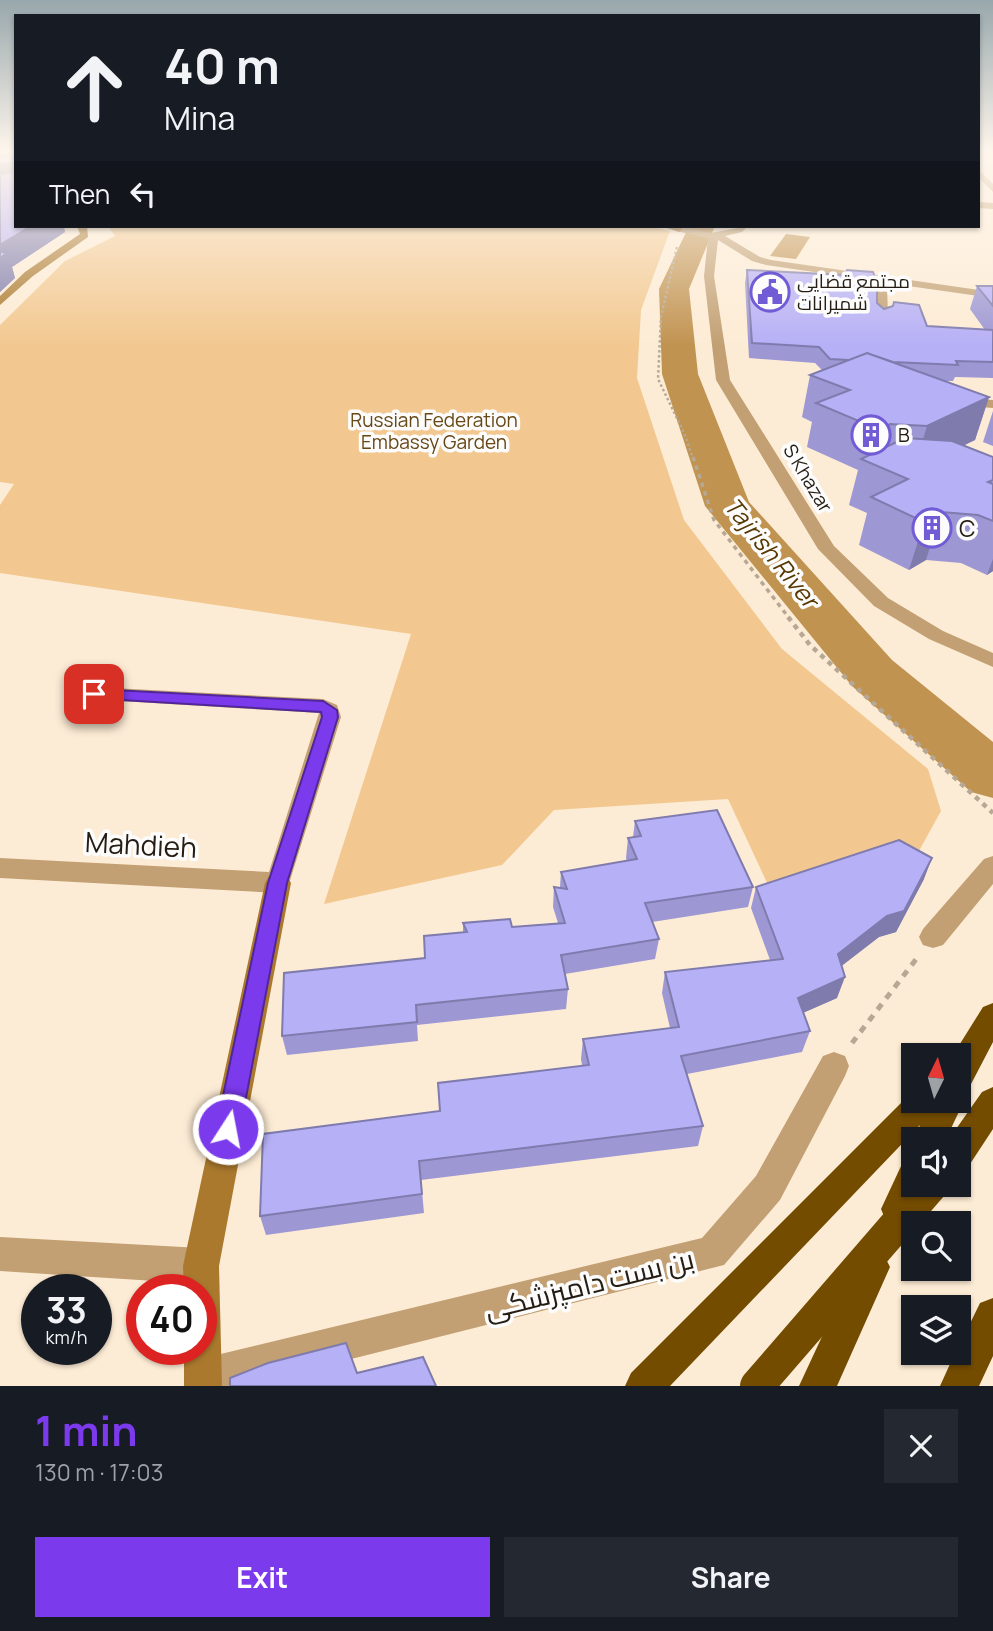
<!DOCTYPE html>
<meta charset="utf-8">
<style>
body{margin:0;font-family:Manrope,Cairo,sans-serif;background:#242831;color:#f1f3f6;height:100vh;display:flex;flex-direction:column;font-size:26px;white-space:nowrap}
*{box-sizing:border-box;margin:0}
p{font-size:23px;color:#9ea1a6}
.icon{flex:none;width:38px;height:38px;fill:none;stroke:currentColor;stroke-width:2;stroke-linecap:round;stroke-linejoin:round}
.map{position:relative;height:1386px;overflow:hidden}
.panel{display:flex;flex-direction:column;background:#171b24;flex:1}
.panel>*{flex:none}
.banner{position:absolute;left:14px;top:14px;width:966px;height:214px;border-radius:0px;box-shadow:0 2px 5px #0004;background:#171b24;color:#f1f3f6;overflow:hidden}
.needle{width:46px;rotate:5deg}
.buttons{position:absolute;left:901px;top:1043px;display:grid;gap:14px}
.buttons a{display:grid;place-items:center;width:70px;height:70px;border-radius:0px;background:#171b24;box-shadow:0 2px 5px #0004;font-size:35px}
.speed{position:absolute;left:21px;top:1274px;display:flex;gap:14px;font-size:35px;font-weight:700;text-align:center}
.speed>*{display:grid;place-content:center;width:91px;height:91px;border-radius:50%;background:#171b24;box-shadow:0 2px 5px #0004;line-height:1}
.speed small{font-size:18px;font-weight:400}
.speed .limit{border:10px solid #d22;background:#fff;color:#111}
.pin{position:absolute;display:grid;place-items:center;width:60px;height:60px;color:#fff;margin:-30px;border-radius:14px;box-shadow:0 4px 10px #0006}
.me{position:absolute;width:77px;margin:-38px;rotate:11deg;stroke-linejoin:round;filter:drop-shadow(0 0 5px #0008)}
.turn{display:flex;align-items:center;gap:24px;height:147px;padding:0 35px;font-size:32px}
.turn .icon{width:91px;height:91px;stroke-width:2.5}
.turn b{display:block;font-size:49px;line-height:60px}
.then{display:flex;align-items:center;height:66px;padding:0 35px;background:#0003;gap:14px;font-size:26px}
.round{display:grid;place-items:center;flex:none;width:74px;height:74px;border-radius:0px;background:#242831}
.summary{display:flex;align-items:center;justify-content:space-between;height:119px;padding:0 35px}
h1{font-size:42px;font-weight:700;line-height:52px;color:#7c3aed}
.action{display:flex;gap:14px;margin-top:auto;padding:14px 35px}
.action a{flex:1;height:80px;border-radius:0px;background:#7c3aed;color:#fff;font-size:28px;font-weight:700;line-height:80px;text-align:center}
.action a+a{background:#242831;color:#f1f3f6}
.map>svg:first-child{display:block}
.green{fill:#f2c890}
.water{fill:#c19351}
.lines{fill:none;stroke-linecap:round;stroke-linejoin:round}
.river{fill:#c19351;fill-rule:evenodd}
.path-far3{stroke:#b6a895;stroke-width:2.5;stroke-dasharray:2.5 2.5;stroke-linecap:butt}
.path-far2{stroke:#b6a895;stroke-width:3.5;stroke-dasharray:4.5 4.5;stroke-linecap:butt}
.path-far1{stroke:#b6a895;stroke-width:4.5;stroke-dasharray:5 5;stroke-linecap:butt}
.path{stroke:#b6a895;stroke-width:5;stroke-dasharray:7 7;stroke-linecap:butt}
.street{fill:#c2a073;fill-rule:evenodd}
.secondary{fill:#aa792d;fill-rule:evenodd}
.highway{fill:#744c00;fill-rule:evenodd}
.highway-bridge{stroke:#744c00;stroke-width:34}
.wall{fill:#9d97d4}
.shaded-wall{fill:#7f7bad}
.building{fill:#b6b0f7;stroke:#7f7bad;stroke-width:2}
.route{fill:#7c3aed;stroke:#51269a;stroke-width:2}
.labels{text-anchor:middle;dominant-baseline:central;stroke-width:7;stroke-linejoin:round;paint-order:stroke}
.far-poi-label{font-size:19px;fill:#251d13;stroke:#fcfcfc;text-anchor:start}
.far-park-label{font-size:19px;fill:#674714;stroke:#fcfcfc}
.far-street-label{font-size:19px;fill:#251d13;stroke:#fcfcfc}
.poi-label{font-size:23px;fill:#251d13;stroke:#fcfcfc;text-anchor:start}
.water-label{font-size:24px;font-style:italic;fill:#573800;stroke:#fcfcfc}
.near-street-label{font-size:28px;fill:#251d13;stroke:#fcfcfc}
</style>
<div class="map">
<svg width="993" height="1386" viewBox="0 0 993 1386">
<rect width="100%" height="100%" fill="#fdecd5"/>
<path class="green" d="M108 226H645L670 231 641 310 637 378 684 520 782 649 928 769 941 811 914 860 782 915 728 799 554 810 502 865 324 904 411 634 0 573V505L14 484 0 482V325L65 261 115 236Z"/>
<path class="water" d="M786 234 810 237 796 259 770 256Z"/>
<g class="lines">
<path class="river" d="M689 226H715L689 289 698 374 749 502 892 660 993 742V798L971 792 852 686 705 506 662 374 659 289Z"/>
<path class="path-far3" d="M677 247 661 317 658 379 685 435 693 459"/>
<path class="path-far2" d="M693 457 714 520 789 618"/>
<path class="path-far1" d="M788 617 810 645 993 813"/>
<path class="path" d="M852 1043 917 958"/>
<path class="street" d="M978 169 993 184V192L978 177Z
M978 202 993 203V209L978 208Z
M679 226 711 233 748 226 742 232 725 236 760 257 771 260 993 292V298L887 283 888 318 882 322 876 318V281L766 265 752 261 718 240 714 276 730 380 834 546 888 598 943 631 993 653V667L929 639 874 606 818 549 716 380 704 276 708 238 676 231V227Z
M961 398 993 400V408L956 405 954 402Z
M94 687 323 699 337 705 341 717 287 890 278 893 0 878V858L269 872 319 713 87 699 83 694 87 689Z
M993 856V884L943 945 933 948 923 945 919 937 923 929 984 859Z
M834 1052 845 1056 849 1066 845 1076 780 1200 724 1265 244 1386H189L185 1377 191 1364 204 1358 702 1238 756 1176 823 1056Z
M0 1237 201 1248 213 1254 219 1266 213 1278 201 1284 0 1271Z"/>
<path class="secondary" d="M77 226H87L88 237 33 276 0 305V296L25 272 80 234Z
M661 226H685L679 232Z
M278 873 287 876 291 883 219 1266 222 1386H184V1349H201V1290H184L183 1266 265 883 269 876Z"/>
<path class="highway" d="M993 1003V1042L970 1086 959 1090V1055H953L983 1007Z
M993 1087V1129L970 1164 959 1169V1139H949L982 1092Z
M914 1090V1101H959V1091L964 1101 946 1139H914L920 1125 670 1386H625L631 1373Z
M914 1160V1185H927L910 1221 898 1226 886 1221 881 1209 902 1164Z
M872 1249 884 1255 890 1267 837 1386H799L860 1255Z
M993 1298V1356L979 1386H940L955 1353H959V1346L980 1303Z"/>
<path class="highway-bridge" d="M757 1386 931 1185"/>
</g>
<path class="wall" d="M0 151H16V226L65 232 12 267 15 278 0 292Z
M747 270 877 303 884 309 927 326 985 330 970 309 977 286H993V378L955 377 953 381H944L989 397 975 440 964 445 993 457V571L987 575 961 563 926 560 909 570 859 545 867 513 849 505 858 470 807 447 812 422 802 417 810 375 822 370 815 363 749 358 745 283Z
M993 411V446L983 442Z
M635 821 753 887 748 907 652 922 659 939 655 959 565 974 568 989 566 1009 417 1025 418 1041 287 1055 282 1036 425 958 463 932V923L512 927 558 923 553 907 554 887H560L561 872 627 861 626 858 628 838 633 837Z
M924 879 896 932 879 937 841 966 837 998 803 1013 810 1031 802 1052 687 1074 703 1126 698 1146 421 1180 424 1213 266 1235 260 1216 440 1111 582 1065 581 1059 583 1039 670 1028 662 993 665 972 770 960 751 908 756 887Z"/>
<path class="shaded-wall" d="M0 151 4 164 12 163 16 177 0 188Z
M31 226H64L65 232 12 267 15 278 0 292V245Z
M989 397 975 440 914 470 927 426Z
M890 424 879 466 871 463 880 430Z
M941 512 926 560 909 570 924 522Z
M993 559V571L987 575Z
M932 858 924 879 896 932 879 937 830 975 838 954Z
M845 977 837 998 791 1018 798 998Z"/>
<path class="building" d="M0 155 16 159V226H31L0 245V174L12 172V163L0 165Z
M0 252H7L0 259Z
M747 270 845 275 847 270 873 272 877 282V303L884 309 893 306 894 302 919 305 927 326 993 330V362L956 361 958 365 893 362 867 353 849 360 830 359 819 347 752 343Z
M977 286H993V306Z
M867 353 989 397 927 426 890 424 880 430 816 403 850 390 810 375Z
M905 438 952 441 993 457V480L988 482 993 484V521L978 515 941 512 924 522 871 497 908 479 861 459Z
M717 810 753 887 645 903 659 939 561 955 568 989 416 1005 417 1022 282 1036 284 973 425 958 424 936 467 932 463 923 510 919 512 927 565 923 554 887 567 889 561 872 637 859 628 838 641 836 635 821Z
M899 840 932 858 904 911 887 916 838 954 845 977 798 998 810 1031 681 1056 703 1126 419 1161 422 1194 260 1216 263 1134 440 1111 438 1083 589 1065 583 1039 679 1027 665 972 783 959 756 887Z
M346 1343 357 1373 423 1357 436 1386H230V1378L268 1363Z"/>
<linearGradient id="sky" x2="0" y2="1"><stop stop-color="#98a7ac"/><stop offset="0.44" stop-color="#fef6ec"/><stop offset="1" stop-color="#fef6ec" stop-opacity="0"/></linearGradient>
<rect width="993" height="345" fill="url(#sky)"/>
<path class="route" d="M94 689 323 701 337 710 338 717 287 883 240 1129 237 1138 228 1141 220 1138 216 1129 268 883 322 717 321 712 88 698 86 694 88 690Z"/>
<defs>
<g id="civic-ring" transform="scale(2.0125)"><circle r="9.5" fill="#fcfcfc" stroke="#725cd6" stroke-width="1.5"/><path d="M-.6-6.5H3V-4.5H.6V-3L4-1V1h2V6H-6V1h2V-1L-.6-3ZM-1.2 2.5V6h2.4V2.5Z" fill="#725cd6"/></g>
<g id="building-ring" transform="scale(2.0125)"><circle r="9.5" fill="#fcfcfc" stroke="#725cd6" stroke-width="1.5"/><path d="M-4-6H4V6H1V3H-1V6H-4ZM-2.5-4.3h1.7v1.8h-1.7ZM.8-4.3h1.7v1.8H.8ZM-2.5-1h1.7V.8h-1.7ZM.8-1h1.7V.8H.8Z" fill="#725cd6"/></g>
</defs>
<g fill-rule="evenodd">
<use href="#civic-ring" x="770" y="292"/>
<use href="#building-ring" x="871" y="435"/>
<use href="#building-ring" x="932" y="528"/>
</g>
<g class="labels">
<g class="far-poi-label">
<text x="797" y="281">مجتمع قضایی<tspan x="797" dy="22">شمیرانات</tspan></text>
<text x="898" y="435">B</text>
</g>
<g class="far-park-label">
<text x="434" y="420">Russian Federation<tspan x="434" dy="22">Embassy Garden</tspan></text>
</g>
<g class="far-street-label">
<text transform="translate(808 478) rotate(59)">S Khazar</text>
</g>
<g class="poi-label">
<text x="959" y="528">C</text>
</g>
<g class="water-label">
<text transform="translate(772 552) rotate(51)">Tajrish River</text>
</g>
<g class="near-street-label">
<text transform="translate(141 844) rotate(3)">Mahdieh</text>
<text transform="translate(589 1283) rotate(-14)">بن بست دامپزشکی</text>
</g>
</g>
</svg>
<div class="buttons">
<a><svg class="needle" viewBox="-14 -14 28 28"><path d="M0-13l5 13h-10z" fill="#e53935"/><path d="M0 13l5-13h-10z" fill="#9ea1a6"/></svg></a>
<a><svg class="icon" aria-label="sound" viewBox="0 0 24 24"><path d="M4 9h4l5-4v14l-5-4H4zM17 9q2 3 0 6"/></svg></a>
<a><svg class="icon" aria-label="search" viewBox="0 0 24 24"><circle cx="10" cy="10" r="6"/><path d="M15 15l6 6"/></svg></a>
<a><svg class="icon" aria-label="layers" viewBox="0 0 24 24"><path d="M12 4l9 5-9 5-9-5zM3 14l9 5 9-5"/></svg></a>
</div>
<div class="speed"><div>33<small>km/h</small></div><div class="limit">40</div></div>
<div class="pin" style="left:94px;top:694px;background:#d93025"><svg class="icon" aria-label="arrive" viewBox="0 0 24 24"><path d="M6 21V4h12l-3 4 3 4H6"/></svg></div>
<svg class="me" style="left:228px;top:1129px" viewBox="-20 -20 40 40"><circle r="17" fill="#7c3aed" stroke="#fff" stroke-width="3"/><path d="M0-11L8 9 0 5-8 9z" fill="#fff"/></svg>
<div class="banner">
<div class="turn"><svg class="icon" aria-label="ahead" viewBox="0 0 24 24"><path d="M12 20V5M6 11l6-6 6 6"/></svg><div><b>40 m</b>Mina</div></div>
<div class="then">Then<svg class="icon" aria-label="left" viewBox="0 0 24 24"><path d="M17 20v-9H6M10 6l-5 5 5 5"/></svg></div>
</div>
</div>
<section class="panel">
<div class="summary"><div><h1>1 min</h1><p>130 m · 17:03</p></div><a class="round"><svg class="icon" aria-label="close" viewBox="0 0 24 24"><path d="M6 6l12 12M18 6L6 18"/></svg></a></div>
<div class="action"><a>Exit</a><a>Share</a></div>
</section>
